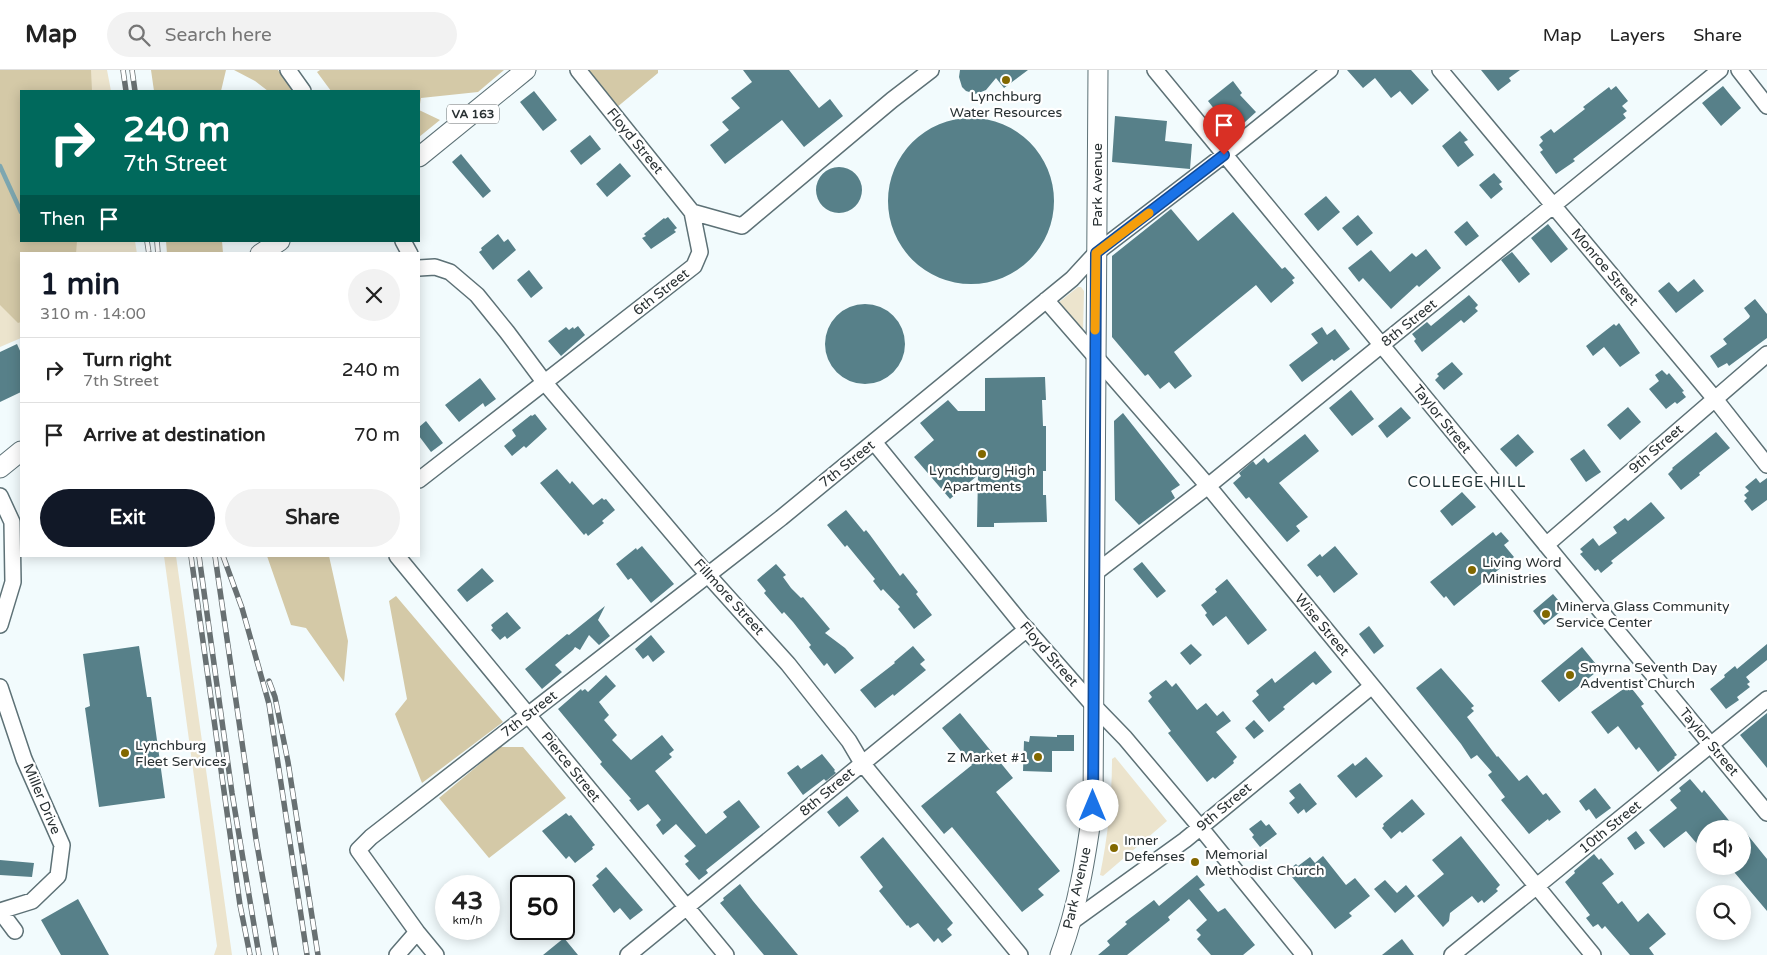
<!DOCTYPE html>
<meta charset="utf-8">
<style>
body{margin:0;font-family:"Varela Round",sans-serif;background:#f2f2f2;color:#222;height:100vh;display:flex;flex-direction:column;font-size:19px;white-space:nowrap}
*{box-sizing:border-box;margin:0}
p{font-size:16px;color:#767676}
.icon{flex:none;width:28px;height:28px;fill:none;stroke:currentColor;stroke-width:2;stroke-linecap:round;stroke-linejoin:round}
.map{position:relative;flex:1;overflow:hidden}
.side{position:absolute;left:20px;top:182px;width:400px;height:305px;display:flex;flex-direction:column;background:#fff;border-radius:0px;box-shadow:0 2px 12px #0003}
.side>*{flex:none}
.guide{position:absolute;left:20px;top:20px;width:400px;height:152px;border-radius:0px;box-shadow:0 2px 12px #0003;background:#00695c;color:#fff;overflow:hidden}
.buttons{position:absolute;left:1696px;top:750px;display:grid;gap:10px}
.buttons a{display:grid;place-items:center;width:55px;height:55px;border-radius:50%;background:#fff;box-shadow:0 2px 12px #0003;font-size:25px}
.speed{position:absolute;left:435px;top:805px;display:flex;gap:10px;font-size:25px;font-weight:700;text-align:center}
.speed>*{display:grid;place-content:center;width:65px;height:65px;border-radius:50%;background:#fff;box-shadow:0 2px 12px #0003;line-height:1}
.speed small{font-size:12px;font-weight:400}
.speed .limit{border:2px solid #111;border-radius:8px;background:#fff;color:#111}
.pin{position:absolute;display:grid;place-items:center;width:42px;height:42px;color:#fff;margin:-51px -21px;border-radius:50% 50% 50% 0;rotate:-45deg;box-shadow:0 0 5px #0007}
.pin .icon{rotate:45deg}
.me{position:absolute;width:55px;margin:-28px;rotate:0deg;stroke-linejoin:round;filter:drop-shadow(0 0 4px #0008)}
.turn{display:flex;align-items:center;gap:18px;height:105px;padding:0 20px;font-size:22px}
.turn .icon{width:65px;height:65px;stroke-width:2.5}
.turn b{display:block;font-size:35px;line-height:42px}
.then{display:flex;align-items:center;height:48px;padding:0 20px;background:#0003;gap:10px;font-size:19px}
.round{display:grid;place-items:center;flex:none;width:52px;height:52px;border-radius:26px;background:#f2f2f2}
.head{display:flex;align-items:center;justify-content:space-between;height:85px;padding:0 20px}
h1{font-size:30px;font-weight:700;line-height:38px;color:#111827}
.button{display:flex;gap:10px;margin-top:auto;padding:10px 20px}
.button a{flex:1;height:58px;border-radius:30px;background:#111827;color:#fff;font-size:20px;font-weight:700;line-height:58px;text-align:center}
.button a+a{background:#f2f2f2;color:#222}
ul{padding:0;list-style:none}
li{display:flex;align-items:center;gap:15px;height:65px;padding:0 20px;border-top:1px solid #e0e0e0}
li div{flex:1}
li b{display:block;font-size:19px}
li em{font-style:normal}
header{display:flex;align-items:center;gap:30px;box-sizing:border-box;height:70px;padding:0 25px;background:#fff;border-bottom:1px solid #e0e0e0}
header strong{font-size:24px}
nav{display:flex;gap:28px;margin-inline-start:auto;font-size:18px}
.search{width:350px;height:45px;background:#f2f2f2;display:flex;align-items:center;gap:12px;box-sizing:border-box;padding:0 18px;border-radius:28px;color:#767676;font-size:19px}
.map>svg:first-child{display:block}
.green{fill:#ece4cd}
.forest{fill:#d4c9a7}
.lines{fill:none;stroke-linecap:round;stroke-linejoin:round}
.stream{stroke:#7da7b0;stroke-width:4.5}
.building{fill:#578089}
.minor-casing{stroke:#5d7176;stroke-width:18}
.major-casing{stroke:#5d7176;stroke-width:21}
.minor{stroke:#fff;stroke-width:15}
.major{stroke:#fff;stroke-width:19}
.rail-casing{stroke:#687072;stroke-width:5.5}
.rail{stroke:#fff;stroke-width:4;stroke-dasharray:11;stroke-linecap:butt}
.route-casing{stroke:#114b97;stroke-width:12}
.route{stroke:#1a73e8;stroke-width:9}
.slow{stroke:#f59e0b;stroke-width:9}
.poi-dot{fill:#826800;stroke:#fff;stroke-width:2}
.labels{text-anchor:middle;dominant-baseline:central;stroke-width:4.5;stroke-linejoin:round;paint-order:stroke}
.shield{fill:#fff;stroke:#696f70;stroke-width:1}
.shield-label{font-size:12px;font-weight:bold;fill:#293133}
.poi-label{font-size:14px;fill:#293133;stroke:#fff;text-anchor:start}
.street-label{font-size:14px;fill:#293133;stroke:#fff}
.neighbourhood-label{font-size:15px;letter-spacing:1px;fill:#1e3034;stroke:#fff}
</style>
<header>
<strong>Map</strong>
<div class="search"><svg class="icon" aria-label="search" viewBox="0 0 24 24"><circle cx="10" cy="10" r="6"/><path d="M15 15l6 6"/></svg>Search here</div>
<nav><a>Map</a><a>Layers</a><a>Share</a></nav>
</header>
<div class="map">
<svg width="1767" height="885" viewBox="0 0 1767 885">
<rect width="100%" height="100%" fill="#f2fbfd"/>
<path class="green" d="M0 0H107L111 21H21V171H135L137 184H21V268L0 277Z
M1078 217H1081L1084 221 1083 263 1058 233Z
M164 486H176L232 885H214L217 876Z
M1115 687 1167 751 1103 806 1100 805C1108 766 1112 728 1112 689Z"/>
<path class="forest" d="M0 0H91L92 21H21V171H77L76 184H21V252L18 253 0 235Z
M151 0H226L221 21H154Z
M234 0H278L295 21H268L255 11Z
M320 0H504L478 22 421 28 419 40 440 50 419 67V21H331L317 2Z
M588 0H658V3L616 38Z
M166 171H222L223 183 167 184Z
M267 486H329L348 571 344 612 306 558 291 555Z
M396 526 503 652 422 713 395 644 407 629 389 531Z
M500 677H523L566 728 489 788 439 728Z"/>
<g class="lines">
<path class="stream" d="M0 96 21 142"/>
</g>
<path class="building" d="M743 0H789L819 38 830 29 843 46 804 77 782 50 725 94 710 75 729 60 722 52 740 38 731 28 752 12Z
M960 0H1028L1004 18 996 8 986 20 976 24 966 21 962 17 959 7Z
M1347 0H1411L1429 20 1412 35 1400 21 1391 28 1375 8 1363 18Z
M1481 0H1520L1509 8 1511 11 1498 21Z
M1233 11 1242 23 1240 25 1256 42 1233 63 1208 31Z
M1616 16 1628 31 1622 36 1627 41 1623 44 1626 48 1573 89 1575 91 1556 104 1540 82 1543 80 1539 75 1543 71 1540 67 1551 59 1554 63 1585 39 1583 37 1609 17 1611 20Z
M1723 16 1741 38 1721 56 1702 33Z
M534 21 557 50 543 61 520 32Z
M1115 46 1167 51 1165 71 1192 74 1190 99 1112 92Z
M888 131a83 83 0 1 1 166 0a83 83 0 1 1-166 0Z
M1460 61 1468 70 1464 72 1474 85 1458 97 1442 76Z
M590 65 601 79 581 95 570 81Z
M461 84 491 121 483 128 452 92Z
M620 93 631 106 607 127 596 114Z
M816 120a23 23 0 1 1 46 0a23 23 0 1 1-46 0Z
M1494 103 1502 112 1499 114 1503 119 1491 129 1479 115Z
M1326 126 1340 142 1318 161 1304 144Z
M1171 139 1198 171 1233 142 1282 199 1285 197 1295 208 1292 210 1294 213 1271 233 1256 215 1174 282 1192 306 1175 319 1169 312 1160 319 1148 304 1145 306 1112 267V186Z
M1358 145 1373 163 1357 176 1342 158Z
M668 147 677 158 674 160 676 162 651 179 642 168 646 166 644 164 664 148 665 149Z
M1467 151 1479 166 1466 176 1454 162Z
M1548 154 1568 179 1551 193 1531 168Z
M498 164 504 172 508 169 516 180 493 200 479 182 482 180 481 178Z
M1426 179 1441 198 1419 217 1417 215 1391 239 1363 208 1359 212 1348 198 1371 180 1390 202 1412 183 1416 187Z
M1512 182 1530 204 1519 213 1501 190Z
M529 200 543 218 531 228 517 210Z
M1694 209 1704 221 1676 243 1658 221 1669 212 1678 222Z
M1469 225 1478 235 1475 238 1478 241 1464 253 1461 250 1422 282 1414 271 1416 269 1412 264 1427 252 1431 256Z
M1755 229 1767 244V268L1729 296 1727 293 1718 298 1710 286 1727 274 1723 269 1749 248 1750 246 1744 238Z
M825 274a40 40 0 1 1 80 0a40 40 0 1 1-80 0Z
M1619 253 1640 283 1620 297 1604 277 1593 286 1586 276 1614 254 1616 256Z
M578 256 585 265 561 286 548 271 566 257 569 260 573 257 574 259Z
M1322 257 1327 265 1335 259 1350 279 1334 291 1332 289 1302 312 1289 295 1318 273 1311 264Z
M17 274 21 283V322L0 332V282Z
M1452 292 1463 304 1444 320 1435 310 1439 306 1437 304Z
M1662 300 1667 305 1669 303 1684 321 1682 322 1686 327 1677 334 1675 332 1666 339 1649 319 1659 311 1655 305Z
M1045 307 1046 330H1042L1043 356H1046V401H1043V425H1046L1047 452 994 453V457H977L978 405 950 429 914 387 934 370 920 353 948 330 958 341H985V308Z
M480 308 496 329 485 337 483 333 459 352 445 335Z
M1351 320 1374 349 1352 366 1329 338Z
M1401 337 1411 348 1387 368 1378 356Z
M1628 337 1641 352 1620 370 1607 355Z
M1123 343 1180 415 1171 421 1175 428 1139 455 1115 430 1114 351Z
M535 344 547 359 526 378 524 376 512 386 504 376 516 366 512 360 531 345 532 346Z
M426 351 443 373 431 382 419 366V357Z
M1716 362 1730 378 1699 403 1700 405 1681 420 1668 404 1673 399 1672 398Z
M1305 364 1319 381 1279 413 1308 447 1296 456 1300 461 1287 472 1249 427 1246 429 1233 413 1241 406 1239 403 1253 391 1256 395 1264 388 1268 393Z
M1518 364 1534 382 1516 397 1500 379Z
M1584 379 1601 402 1586 412 1570 389Z
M557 399 570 414 572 411 593 435 602 428 604 430 606 429 615 440 602 451 604 453 588 466 586 463 584 465 540 413Z
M1756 408 1760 413 1767 408V430L1752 441 1744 431 1747 428 1744 425 1749 421 1745 417Z
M1462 422 1476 437 1452 456 1440 441Z
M1651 432 1665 448 1611 491 1613 493 1601 503 1598 499 1595 501 1580 484 1583 482 1580 479 1593 468 1599 476 1617 463 1613 457 1625 448 1628 451Z
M846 440 864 462 866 460 870 465 900 506 903 503 918 522 916 524 932 545 914 559 898 539 900 537 883 519 881 521 873 511 875 509 856 486 847 475 845 477 827 455Z
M1493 462 1496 466 1501 462 1509 471 1504 475 1514 487 1454 536 1446 526 1444 528 1430 512Z
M642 476 674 514 651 533 631 508 628 510 616 494 636 478 637 480Z
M1335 476 1358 504 1334 523 1320 505 1317 507 1307 495 1320 484 1322 487Z
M1142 492 1166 521 1157 528 1133 499Z
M776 494 786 505 783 507 791 518 801 528 803 527 830 559 825 563 845 578 854 588 835 604 827 593 824 596 809 577 811 575 793 552 784 542 782 544 764 523 766 521 757 510Z
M482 498 494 511 467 532 457 520Z
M1227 509 1267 560 1248 575 1226 546 1213 556 1205 545 1207 543 1201 535 1217 522 1215 519Z
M1553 524 1565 538 1544 555 1533 541Z
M605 536 598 550 610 566 599 575 589 565 580 580 575 577 573 580 555 595 562 602 542 619 525 599 567 564 569 565Z
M507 542 521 558 507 569 505 566 500 570 491 560 493 558 491 555Z
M1369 556 1384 576 1374 584 1359 564Z
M651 565 665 582 653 592 648 585 643 589 635 579Z
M1191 574 1202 585 1190 595 1180 583Z
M1767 574V590L1746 607 1750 612 1747 614 1750 617 1737 627 1739 630 1726 639 1710 619 1725 607 1724 605 1735 596 1737 599Z
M139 576 147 627H151L165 728 99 737 85 638 90 636 83 584Z
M913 576 925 590 920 594 926 600 894 626 893 624 875 638 860 620 895 593 894 592Z
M1582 577 1600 599 1559 632 1541 611Z
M1315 581 1332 602 1316 615 1313 612 1283 637 1285 639 1269 652 1252 631 1259 625 1256 621 1272 608 1275 613Z
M1441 598 1474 636 1471 638 1474 641 1467 647 1497 687 1498 686 1519 711 1527 705 1543 725 1546 723 1561 742 1549 751 1548 749 1529 764 1501 730 1505 727 1488 705 1492 702 1477 685 1471 689 1461 674 1416 618Z
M606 605 616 616 599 632 609 645 604 650 617 665 612 670 631 690 662 665 674 680 669 684 672 687 655 701 706 764 727 747 723 742 739 730 760 757 706 800 708 803 699 810 685 794 689 791 684 786 696 776 676 754 663 765 656 755 661 750 648 734 638 741 629 730 631 729 600 694 602 692 558 639 581 619 582 621 585 619 588 622Z
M1166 610 1172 617 1176 613 1197 640 1206 633 1217 646 1223 641 1231 651 1216 662 1237 687 1233 691 1234 693 1215 709 1213 707 1207 712 1168 663 1171 661 1148 631 1152 627 1149 623Z
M1629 615 1644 634 1641 636 1677 685 1674 687 1675 688 1658 702 1639 677 1636 680 1618 656 1608 664 1591 642Z
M960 643 1013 708 996 722 1060 801 1038 819 1044 825 1022 842 952 757 944 764 921 736 972 695 942 658Z
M1767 643V698L1740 665Z
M1254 650 1264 661 1254 669 1245 658Z
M1057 665H1074V681H1052V702L1023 701 1024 671 1029 672 1030 666 1057 667Z
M822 684 835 700 834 701 836 703 826 711 824 709 803 725 787 703 798 695 801 699Z
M1366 687 1383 706 1356 728 1337 706 1353 693 1355 696Z
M1690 709 1702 723 1704 720 1736 759H1705V783L1686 761 1664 778 1649 760 1677 738 1670 730 1681 721 1679 718Z
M1300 713 1317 734 1306 743 1304 739 1298 744 1289 733 1295 728 1289 721Z
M1595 718 1611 738 1596 749 1589 739 1586 741 1579 731Z
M847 726 859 741 839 757 827 742Z
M1412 729 1425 744 1402 763 1400 761 1391 769 1382 758 1384 756 1383 754Z
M566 743 569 746 571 745 595 775 592 777 593 779 575 793 569 786 566 789 542 761Z
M1261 750 1266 756 1269 754 1277 764 1260 777 1252 767 1254 765 1249 759Z
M1742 758 1767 789V841L1729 796H1742Z
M1636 761 1645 773 1635 780 1627 768Z
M1461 766 1500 815 1496 819 1498 821 1484 833 1482 830 1478 833 1472 826 1450 843 1449 851 1443 857 1417 826 1444 804 1432 790Z
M883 767 953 853 947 859 952 865 942 873 938 868 934 872 918 853 910 858 908 855 907 856 879 821 883 817 860 787Z
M1594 784 1599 790 1601 788 1614 804 1602 813 1618 834 1622 831 1638 852 1648 843 1666 864 1649 878 1654 885H1630L1605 856 1602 859 1598 854 1593 857 1586 848 1590 845 1565 812 1575 803 1574 801Z
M1323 786 1346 815 1355 808 1370 826 1349 843 1352 846 1335 859 1287 801 1296 794 1298 796 1310 787 1315 793Z
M0 790 34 793 32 807 0 805Z
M606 797 643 840 630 850 620 838 614 843 592 815 599 809 596 806Z
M1197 805 1205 815 1199 819 1218 842 1225 838 1255 875 1243 885H1211L1197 869 1201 865 1196 860 1207 850 1189 829 1168 847 1170 850 1127 885H1098L1110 875 1107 871 1127 854 1125 852 1154 830 1159 836Z
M1385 810 1397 823 1406 815 1415 826 1395 843 1374 819Z
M740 814 753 831 798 885H764L720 833 724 830 723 828Z
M78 829 109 885H61L41 850Z
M564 868 578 885H543L559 872Z
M1402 869 1414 885H1382Z"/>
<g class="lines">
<g class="minor-casing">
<path id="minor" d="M288 0 303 21
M1155 0 1767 743
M1440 0 1715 329 1767 395
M1739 0 1767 36
M692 142 742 156 892 30 931 0
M403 171 410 184
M419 198 435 197 450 202 477 225 507 262 545 313 707 504 788 594 849 671 862 693 1020 885
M1046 230 1208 416 1593 885
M874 372 1021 553 1093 635 1125 668 1200 757 1304 885
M419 410 694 196 700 182 692 142 578 0
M0 426 12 452 13 512 0 555
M1546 475 1767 284
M397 486 726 885
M1095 503 1208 416 1720 0
M0 617 24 689 62 775 58 806 32 831 0 841
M0 841 15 861
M1070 853 1185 770 1372 616
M397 885 417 862
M436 885 417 862 358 780 371 767 781 448 1072 209 1096 183 1224 85 1330 0
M628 885 1027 559
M1452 885 1767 629"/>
</g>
<g class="major-casing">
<path id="major" d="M419 87 526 0
M260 184 280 171
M0 398 21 381
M1060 885C1078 837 1086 786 1093 736L1098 0"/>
</g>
<use href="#minor" class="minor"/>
<use href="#major" class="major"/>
<g class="rail-casing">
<path id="rail" d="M123 0 126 21
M132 0 135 21
M147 171 149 184
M157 171 158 184
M191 486 240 835 250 885
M199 486 232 723 259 885
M215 486 256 769 276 885
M223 486 242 538 269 634 307 885
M269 611 275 627 288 692 318 885"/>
</g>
<use href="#rail" class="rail"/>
</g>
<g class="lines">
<g class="route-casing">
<path id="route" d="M1093 736 1096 183 1224 85"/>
</g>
<use href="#route" class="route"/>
<path class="slow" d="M1095 260 1096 183 1149 143"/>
</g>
<g class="poi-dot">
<circle cx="1006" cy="10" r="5"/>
<circle cx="982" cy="384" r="5"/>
<circle cx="1472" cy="500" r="5"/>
<circle cx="1546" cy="544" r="5"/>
<circle cx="1570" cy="605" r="5"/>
<circle cx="125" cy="683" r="5"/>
<circle cx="1038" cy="687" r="5"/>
<circle cx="1114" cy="778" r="5"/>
<circle cx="1195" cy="792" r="5"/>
</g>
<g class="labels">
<rect class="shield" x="447" y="34.5" width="52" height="19" rx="4"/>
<g class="shield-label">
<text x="473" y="44">VA 163</text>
</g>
<g class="poi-label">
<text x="1006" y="26" text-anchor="middle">Lynchburg<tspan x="1006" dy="16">Water Resources</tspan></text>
<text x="982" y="400" text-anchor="middle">Lynchburg High<tspan x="982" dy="16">Apartments</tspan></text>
<text x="1482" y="492">Living Word<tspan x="1482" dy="16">Ministries</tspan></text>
<text x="1556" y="536">Minerva Glass Community<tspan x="1556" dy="16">Service Center</tspan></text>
<text x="1580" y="597">Smyrna Seventh Day<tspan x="1580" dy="16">Adventist Church</tspan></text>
<text x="135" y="675">Lynchburg<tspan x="135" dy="16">Fleet Services</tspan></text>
<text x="1028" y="687" text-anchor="end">Z Market #1</text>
<text x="1124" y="770">Inner<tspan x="1124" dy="16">Defenses</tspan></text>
<text x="1205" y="784">Memorial<tspan x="1205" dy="16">Methodist Church</tspan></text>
</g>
<g class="street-label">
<text transform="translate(635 71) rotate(51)">Floyd Street</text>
<text transform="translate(1097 115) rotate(-90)">Park Avenue</text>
<text transform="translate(1605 197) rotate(50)">Monroe Street</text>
<text transform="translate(661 222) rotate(-38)">6th Street</text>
<text transform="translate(1409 253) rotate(-39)">8th Street</text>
<text transform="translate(1442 349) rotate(51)">Taylor Street</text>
<text transform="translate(1656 379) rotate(-41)">9th Street</text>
<text transform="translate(847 394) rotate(-39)">7th Street</text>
<text transform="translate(729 527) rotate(48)">Fillmore Street</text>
<text transform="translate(1322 555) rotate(50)">Wise Street</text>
<text transform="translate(1049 584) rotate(49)">Floyd Street</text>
<text transform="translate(529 644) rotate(-38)">7th Street</text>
<text transform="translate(1709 672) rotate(50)">Taylor Street</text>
<text transform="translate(571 697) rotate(51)">Pierce Street</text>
<text transform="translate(827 722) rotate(-40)">8th Street</text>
<text transform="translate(42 729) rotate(67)">Miller Drive</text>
<text transform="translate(1224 737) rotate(-40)">9th Street</text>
<text transform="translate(1610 757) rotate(-39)">10th Street</text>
<text transform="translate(1077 818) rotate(-77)">Park Avenue</text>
</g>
<g class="neighbourhood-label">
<text x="1467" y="412">COLLEGE HILL</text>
</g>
</g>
</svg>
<div class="buttons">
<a><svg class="icon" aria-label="sound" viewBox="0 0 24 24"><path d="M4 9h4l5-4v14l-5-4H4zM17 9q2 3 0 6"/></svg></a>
<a><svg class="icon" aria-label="search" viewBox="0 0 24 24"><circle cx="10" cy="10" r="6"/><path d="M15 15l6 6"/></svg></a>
</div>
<div class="speed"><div>43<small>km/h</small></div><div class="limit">50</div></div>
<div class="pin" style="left:1224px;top:85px;background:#d93025"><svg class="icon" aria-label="arrive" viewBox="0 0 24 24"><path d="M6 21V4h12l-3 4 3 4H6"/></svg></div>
<svg class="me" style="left:1093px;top:736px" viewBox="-20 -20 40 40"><circle r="19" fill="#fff"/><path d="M0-13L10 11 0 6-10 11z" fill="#1a73e8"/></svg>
<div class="guide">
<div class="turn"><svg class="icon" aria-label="right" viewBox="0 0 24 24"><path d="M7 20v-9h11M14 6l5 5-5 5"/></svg><div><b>240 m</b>7th Street</div></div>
<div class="then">Then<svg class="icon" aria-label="arrive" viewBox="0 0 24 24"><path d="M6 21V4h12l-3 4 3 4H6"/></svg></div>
</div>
<section class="side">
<div class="head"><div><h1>1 min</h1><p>310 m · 14:00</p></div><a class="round"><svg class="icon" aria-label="close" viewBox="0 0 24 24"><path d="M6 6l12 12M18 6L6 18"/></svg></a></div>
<ul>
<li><svg class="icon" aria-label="right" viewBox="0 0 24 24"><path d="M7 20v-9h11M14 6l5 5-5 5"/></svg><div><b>Turn right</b><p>7th Street</p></div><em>240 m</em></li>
<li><svg class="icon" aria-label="arrive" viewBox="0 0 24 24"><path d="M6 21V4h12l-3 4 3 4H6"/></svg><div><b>Arrive at destination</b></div><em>70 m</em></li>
</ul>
<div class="button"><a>Exit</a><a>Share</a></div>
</section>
</div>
